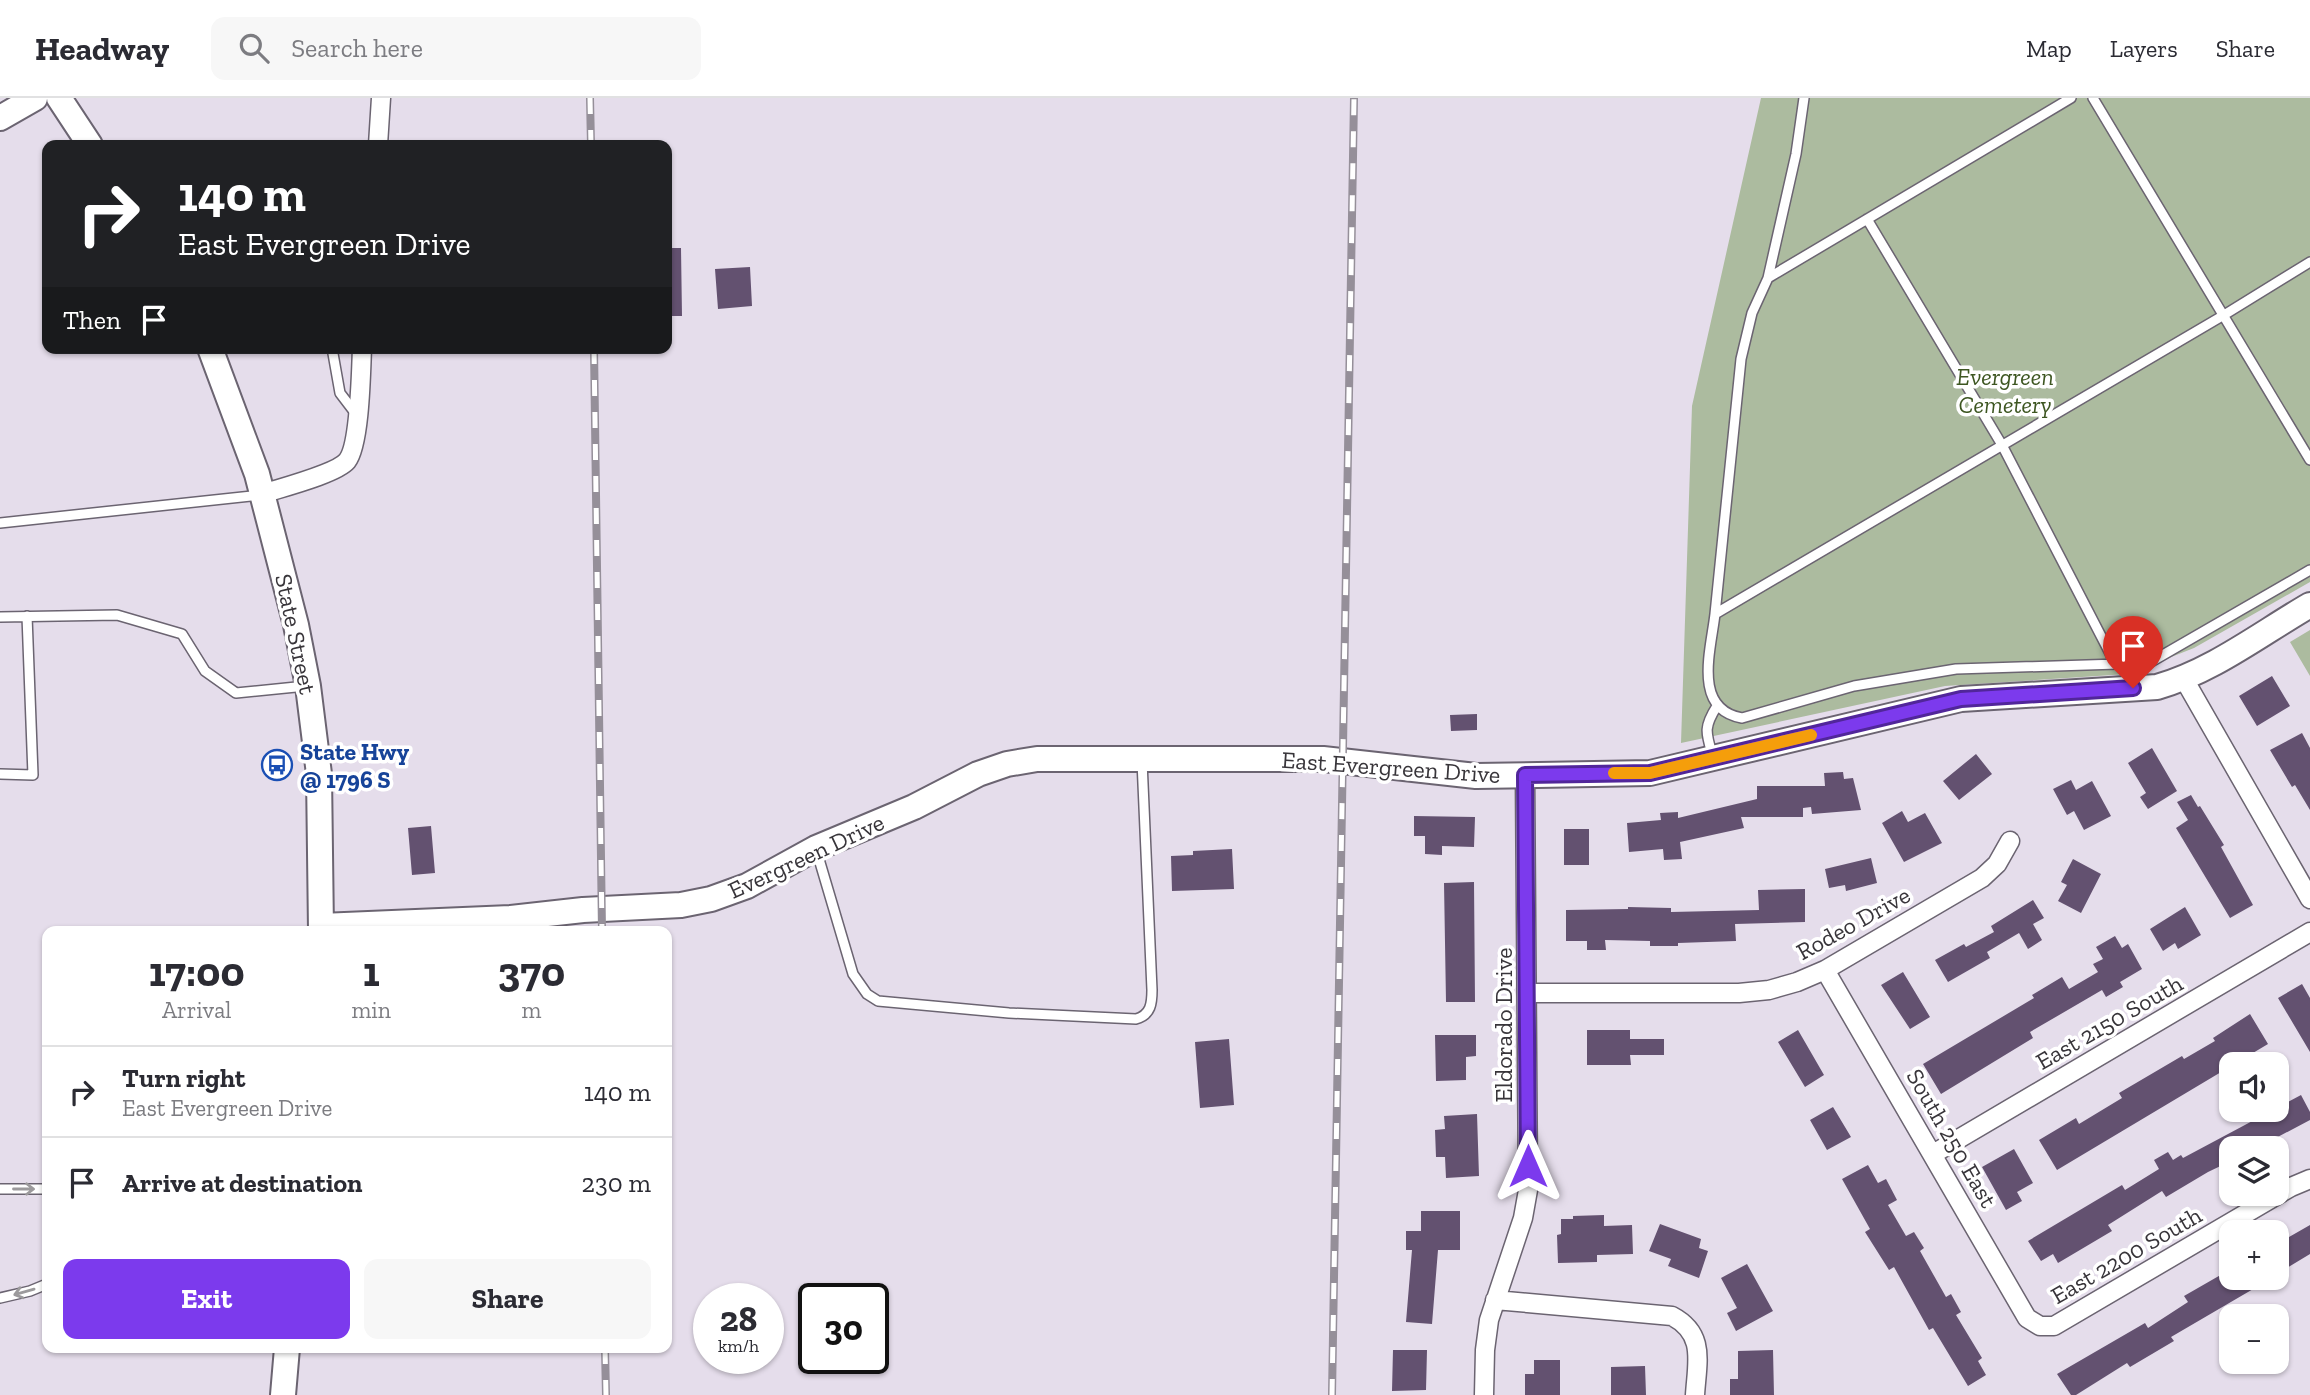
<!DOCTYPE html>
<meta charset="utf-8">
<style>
body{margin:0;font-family:"Zilla Slab",serif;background:#f7f7f7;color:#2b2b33;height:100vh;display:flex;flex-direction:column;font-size:26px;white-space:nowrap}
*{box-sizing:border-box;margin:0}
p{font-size:23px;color:#7c7c81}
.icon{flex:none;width:38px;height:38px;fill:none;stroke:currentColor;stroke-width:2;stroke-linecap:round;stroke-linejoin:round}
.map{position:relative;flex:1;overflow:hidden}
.panel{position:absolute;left:42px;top:828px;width:630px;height:427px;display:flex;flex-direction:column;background:#fff;border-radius:14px;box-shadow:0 2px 5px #0004}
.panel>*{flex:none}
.hud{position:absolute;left:42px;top:42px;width:630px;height:214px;border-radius:14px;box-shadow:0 2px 5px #0004;background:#202124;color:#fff;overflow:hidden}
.fabs{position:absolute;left:2219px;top:954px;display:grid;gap:14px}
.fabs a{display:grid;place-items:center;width:70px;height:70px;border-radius:14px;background:#fff;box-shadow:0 2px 5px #0004;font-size:35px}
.speed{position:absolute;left:693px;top:1185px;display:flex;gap:14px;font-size:35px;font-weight:700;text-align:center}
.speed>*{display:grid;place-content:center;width:91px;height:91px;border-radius:50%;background:#fff;box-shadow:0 2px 5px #0004;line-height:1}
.speed small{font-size:18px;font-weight:400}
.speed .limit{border:4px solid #111;border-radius:10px;background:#fff;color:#111}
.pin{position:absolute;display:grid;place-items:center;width:60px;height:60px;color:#fff;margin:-72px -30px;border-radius:50% 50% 50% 0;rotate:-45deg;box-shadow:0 0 7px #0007}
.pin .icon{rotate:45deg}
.me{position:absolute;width:77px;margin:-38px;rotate:0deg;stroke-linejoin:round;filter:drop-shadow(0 0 5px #0008)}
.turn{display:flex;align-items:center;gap:24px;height:147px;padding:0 21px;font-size:32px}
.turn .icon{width:91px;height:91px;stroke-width:2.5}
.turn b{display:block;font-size:49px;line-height:60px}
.then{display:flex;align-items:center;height:66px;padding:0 21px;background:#0003;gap:14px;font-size:26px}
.eta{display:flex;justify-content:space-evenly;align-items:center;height:119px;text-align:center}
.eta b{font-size:42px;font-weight:800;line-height:49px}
.action{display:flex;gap:14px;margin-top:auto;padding:14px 21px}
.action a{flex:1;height:80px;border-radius:14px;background:#7c3aed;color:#fff;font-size:28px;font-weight:800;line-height:80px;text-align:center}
.action a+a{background:#f7f7f7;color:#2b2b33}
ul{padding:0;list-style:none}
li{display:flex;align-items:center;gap:21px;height:91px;padding:0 21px;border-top:2px solid #e1e1e2}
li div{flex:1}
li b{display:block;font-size:26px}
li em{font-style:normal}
header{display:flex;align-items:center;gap:42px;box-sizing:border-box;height:98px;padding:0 35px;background:#fff;border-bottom:2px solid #e1e1e2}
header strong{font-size:33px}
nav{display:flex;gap:38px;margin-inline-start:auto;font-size:24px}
.search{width:490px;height:63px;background:#f7f7f7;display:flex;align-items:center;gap:18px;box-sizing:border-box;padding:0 24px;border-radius:14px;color:#7c7c81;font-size:26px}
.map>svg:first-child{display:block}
.green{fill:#acbb9f}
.building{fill:#635170}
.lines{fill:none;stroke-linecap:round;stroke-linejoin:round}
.lane-casing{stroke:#6b6471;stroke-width:12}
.street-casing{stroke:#6b6471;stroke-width:21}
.secondary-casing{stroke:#6b6471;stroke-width:28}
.lane{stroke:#fff;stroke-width:9}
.street{stroke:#fff;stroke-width:18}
.secondary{stroke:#fff;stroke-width:24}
.rail-casing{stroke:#958f99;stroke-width:8}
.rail{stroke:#fff;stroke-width:5;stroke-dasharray:16;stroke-linecap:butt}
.oneway{stroke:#9c9a9c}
.route-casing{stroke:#51269a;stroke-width:18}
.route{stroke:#7c3aed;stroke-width:12}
.slow{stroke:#f59e0b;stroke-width:12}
.labels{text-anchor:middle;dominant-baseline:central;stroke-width:7;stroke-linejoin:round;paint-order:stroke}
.park-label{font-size:24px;font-style:italic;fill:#3d5621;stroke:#fff}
.street-label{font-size:24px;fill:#38353a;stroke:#fff}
.transit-label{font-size:24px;font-weight:bold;fill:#164399;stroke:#fff;text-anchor:start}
</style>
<header>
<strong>Headway</strong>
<div class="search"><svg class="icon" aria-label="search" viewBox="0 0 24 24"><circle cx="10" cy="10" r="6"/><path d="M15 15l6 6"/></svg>Search here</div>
<nav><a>Map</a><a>Layers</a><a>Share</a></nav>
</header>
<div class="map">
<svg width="2310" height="1297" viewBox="0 0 2310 1297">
<rect width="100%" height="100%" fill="#e5ddeb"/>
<path class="green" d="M1761 0H2310V484L2194 550 2128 576 1945 588 1681 645 1692 308Z
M2310 532V578L2290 544Z"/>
<path class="building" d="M667 150H681L682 218H667Z
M750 169 752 208 718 211 715 171Z
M2272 578 2290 608 2257 628 2239 598Z
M1477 616V632L1451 633 1450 617Z
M2302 635 2310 650V712L2295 687 2292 689 2270 652Z
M2152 650 2177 693 2148 711 2140 699 2146 695 2128 665Z
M1976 656 1992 676 1959 702 1943 683Z
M1843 674 1844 681 1853 680 1861 712 1812 716 1811 709 1803 710V719H1741L1744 730 1680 744 1682 761 1664 762 1663 751 1629 754 1627 725 1661 722 1660 715 1678 714V720L1757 701V688H1825L1824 675Z
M2071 682 2076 692 2092 683 2111 718 2084 732 2074 713 2067 717 2053 691Z
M2191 697 2198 709 2200 708 2224 747 2221 749 2253 807 2230 820 2176 730 2188 722 2177 704Z
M1902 713 1908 724 1925 715 1942 745 1904 764 1882 725Z
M1414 718 1475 719 1474 749 1442 748V757L1425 756V738H1414Z
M431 728 435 775 412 777 408 730Z
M1564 731H1589V767H1564Z
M1232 751 1234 791 1172 793 1171 758 1193 757V753Z
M1871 760 1877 785 1846 793 1845 787 1829 790 1825 771Z
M2073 761 2101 776 2081 815 2058 803 2067 787 2061 784Z
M1474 784 1475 904H1446L1444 785Z
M1805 791V824L1735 826 1736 843 1678 845V848H1650V843L1605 842 1606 852H1587V843H1566V812L1628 811V809L1671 810V814L1759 812 1758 792Z
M2033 802 2044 820 2033 826 2042 842 2028 851 2019 835 1987 854 1990 860 1948 884 1935 862 1964 846 1966 849 1994 834 1991 828Z
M2185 809 2201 837 2178 851 2175 845 2163 853 2150 831Z
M2115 838 2122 850 2128 846 2142 871 2120 884 2123 889 2106 899 2102 892 2030 934 2033 940 1941 996 1923 966 2034 900 2032 897 2062 879 2069 891 2098 874 2093 866 2103 861 2096 849Z
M1903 874 1930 919 1910 931 1881 887Z
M2302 886 2310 900V954L2278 900Z
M2250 916 2268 946 2057 1072 2039 1042 2076 1020 2079 1026 2122 1000 2119 995 2182 958 2184 961 2215 943 2213 940Z
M1587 932H1630V941H1664V957H1630L1631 967H1587Z
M1798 932 1824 977 1805 989 1778 944Z
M1435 937H1476V958L1466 959V982L1436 983Z
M1229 941 1234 1007 1200 1010 1195 944Z
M2301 997 2310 1014V1022L2257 1050H2231V1063L2208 1074 2166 1099 2162 1093 2108 1127 2112 1133 2058 1165 2053 1156 2041 1163 2028 1143 2122 1087 2125 1092 2159 1071 2154 1062 2168 1054 2173 1062 2181 1057 2183 1060Z
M1833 1009 1851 1039 1827 1052 1810 1022Z
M1477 1016 1479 1078 1446 1080 1445 1059H1436L1435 1032 1445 1031 1444 1018Z
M2014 1051 2033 1085 2017 1094 2022 1103 2006 1112 1982 1069Z
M1868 1067 1878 1085 1886 1081 1897 1102 1888 1107 1906 1138 1914 1134 1924 1150 1920 1153 1946 1199 1951 1196 1961 1214 1956 1217 1982 1260 1978 1263 1986 1277 1968 1288 1933 1230 1929 1232 1894 1169 1889 1172 1865 1134 1870 1131 1842 1081Z
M1421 1113H1460V1152H1438L1432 1226 1406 1224 1412 1152H1406V1133H1421Z
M1604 1117V1128L1632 1127 1633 1156 1597 1157V1164L1558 1165 1557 1137 1561 1136V1121H1573V1118Z
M1660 1126 1701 1141 1699 1150 1708 1153 1699 1180 1668 1168 1671 1161 1649 1153Z
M2310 1127V1156L2277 1176V1146Z
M1747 1166 1773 1213 1736 1233 1727 1215 1737 1210 1721 1180Z
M2231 1171V1180H2272L2171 1239 2174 1243 2130 1269 2127 1265 2076 1297H2071L2057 1276 2145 1225 2148 1230 2188 1204 2184 1198Z
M1393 1252H1427L1426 1292 1392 1293Z
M1773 1252 1774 1297H1730V1281H1738V1253Z
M1534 1262H1560V1297H1525V1276H1534Z
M1645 1268 1646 1297H1611V1269Z"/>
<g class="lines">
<g class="lane-casing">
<path id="lane" d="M2093 0 2310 362
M1867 121 2002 347 2115 565
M2310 164 2224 217 1715 516C1711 552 1692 611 1742 620L1854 588 1956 571 2149 565 2310 472
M1768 180 2071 0
M332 250 340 295 356 316
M0 425 260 397
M1715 516 1741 261 1752 215 1768 180 1796 56 1804 0
M0 519 117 517 182 536 205 573 236 595 306 588
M1713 659C1706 635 1703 630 1717 608
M0 676 33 677 27 518
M816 751 853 876 867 896 878 903 1009 915 1136 921C1151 917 1152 905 1152 892L1142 663
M0 1091H47
M0 1200 30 1193 47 1186"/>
</g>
<g class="street-casing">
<path id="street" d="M378 47 381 0
M262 396C280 390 336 376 347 363 360 347 361 273 362 250
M2184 581 2310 801
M1825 872 2027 1220 2040 1228H2054L2291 1089 2310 1081
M1527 895H1739L1769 892 1797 884 1825 872 1982 780 1997 766 2010 743
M1933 1056 2310 834
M1495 1202 1672 1218C1706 1236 1697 1264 1695 1297
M1484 1297 1485 1252 1489 1222 1523 1120 1528 1092 1525 677"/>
</g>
<g class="secondary-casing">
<path id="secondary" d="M59 0 90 47
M0 20 35 0
M210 250 257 376 296 527 308 588 319 676 321 833
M321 828 511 820 583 812 681 807 711 801 747 788 816 750 914 709 978 676 1007 666 1037 661H1323L1476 678 1650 675 1961 601 2157 589C2213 573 2260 536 2310 507
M283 1297 287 1250"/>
</g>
<use href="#lane" class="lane"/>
<use href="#street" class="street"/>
<use href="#secondary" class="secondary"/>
<g class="rail-casing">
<path id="rail" d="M590 0 591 47
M594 250 602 833
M605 1250 606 1297
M1332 1297 1354 0"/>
</g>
<use href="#rail" class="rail"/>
</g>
<defs><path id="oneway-shaft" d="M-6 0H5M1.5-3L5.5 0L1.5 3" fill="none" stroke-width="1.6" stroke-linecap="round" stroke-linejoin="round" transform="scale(1.75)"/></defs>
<g class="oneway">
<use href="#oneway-shaft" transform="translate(24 1091)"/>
<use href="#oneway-shaft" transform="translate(24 1194) rotate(164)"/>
</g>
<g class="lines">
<g class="route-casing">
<path id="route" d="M1528 1068 1525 677 1650 675 1961 601 2133 590"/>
</g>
<use href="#route" class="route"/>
<path class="slow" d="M1614 675H1650L1811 637"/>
</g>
<defs>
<g id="bus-ring" transform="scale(1.575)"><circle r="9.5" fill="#fff" stroke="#1a4fb4" stroke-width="1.5"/><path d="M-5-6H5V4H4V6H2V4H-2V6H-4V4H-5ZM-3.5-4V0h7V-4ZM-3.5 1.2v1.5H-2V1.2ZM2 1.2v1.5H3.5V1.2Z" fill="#1a4fb4"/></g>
</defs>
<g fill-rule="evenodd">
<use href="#bus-ring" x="277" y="667"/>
</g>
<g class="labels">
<g class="park-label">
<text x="2005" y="278">Evergreen<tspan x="2005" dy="28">Cemetery</tspan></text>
</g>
<g class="street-label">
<text transform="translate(296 536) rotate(78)">State Street</text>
<text transform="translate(1391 669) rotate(4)">East Evergreen Drive</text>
<text transform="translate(806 758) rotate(-25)">Evergreen Drive</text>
<text transform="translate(1853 825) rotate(-29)">Rodeo Drive</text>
<text transform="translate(2109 924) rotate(-30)">East 2150 South</text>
<text transform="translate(1503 927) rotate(-90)">Eldorado Drive</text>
<text transform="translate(1952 1040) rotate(60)">South 250 East</text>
<text transform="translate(2126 1157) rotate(-30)">East 2200 South</text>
</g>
<g class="transit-label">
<text x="300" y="653">State Hwy<tspan x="300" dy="28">@ 1796 S</tspan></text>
</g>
</g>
</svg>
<div class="fabs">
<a><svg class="icon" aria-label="sound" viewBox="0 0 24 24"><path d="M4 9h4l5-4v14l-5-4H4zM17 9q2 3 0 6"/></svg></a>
<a><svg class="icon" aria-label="layers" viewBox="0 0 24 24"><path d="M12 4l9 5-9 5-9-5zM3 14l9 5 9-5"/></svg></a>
<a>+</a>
<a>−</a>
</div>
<div class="speed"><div>28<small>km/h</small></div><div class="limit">30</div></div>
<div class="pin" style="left:2133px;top:590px;background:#d93025"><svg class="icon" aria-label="arrive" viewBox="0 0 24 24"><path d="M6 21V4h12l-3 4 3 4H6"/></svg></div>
<svg class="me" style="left:1528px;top:1068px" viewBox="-20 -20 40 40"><path d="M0-17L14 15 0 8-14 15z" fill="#7c3aed" stroke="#fff" stroke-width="4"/></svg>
<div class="hud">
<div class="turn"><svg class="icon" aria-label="right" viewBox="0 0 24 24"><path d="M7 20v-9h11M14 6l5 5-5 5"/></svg><div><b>140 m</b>East Evergreen Drive</div></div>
<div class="then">Then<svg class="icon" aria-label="arrive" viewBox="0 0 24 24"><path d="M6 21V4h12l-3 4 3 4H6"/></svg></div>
</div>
<section class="panel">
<div class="eta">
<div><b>17:00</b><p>Arrival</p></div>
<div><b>1</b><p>min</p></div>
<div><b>370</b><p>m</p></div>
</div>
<ul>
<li><svg class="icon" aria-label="right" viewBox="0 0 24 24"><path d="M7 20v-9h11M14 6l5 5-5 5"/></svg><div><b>Turn right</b><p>East Evergreen Drive</p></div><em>140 m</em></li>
<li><svg class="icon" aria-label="arrive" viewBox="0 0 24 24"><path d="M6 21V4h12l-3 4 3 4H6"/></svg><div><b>Arrive at destination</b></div><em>230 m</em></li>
</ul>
<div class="action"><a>Exit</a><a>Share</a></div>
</section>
</div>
